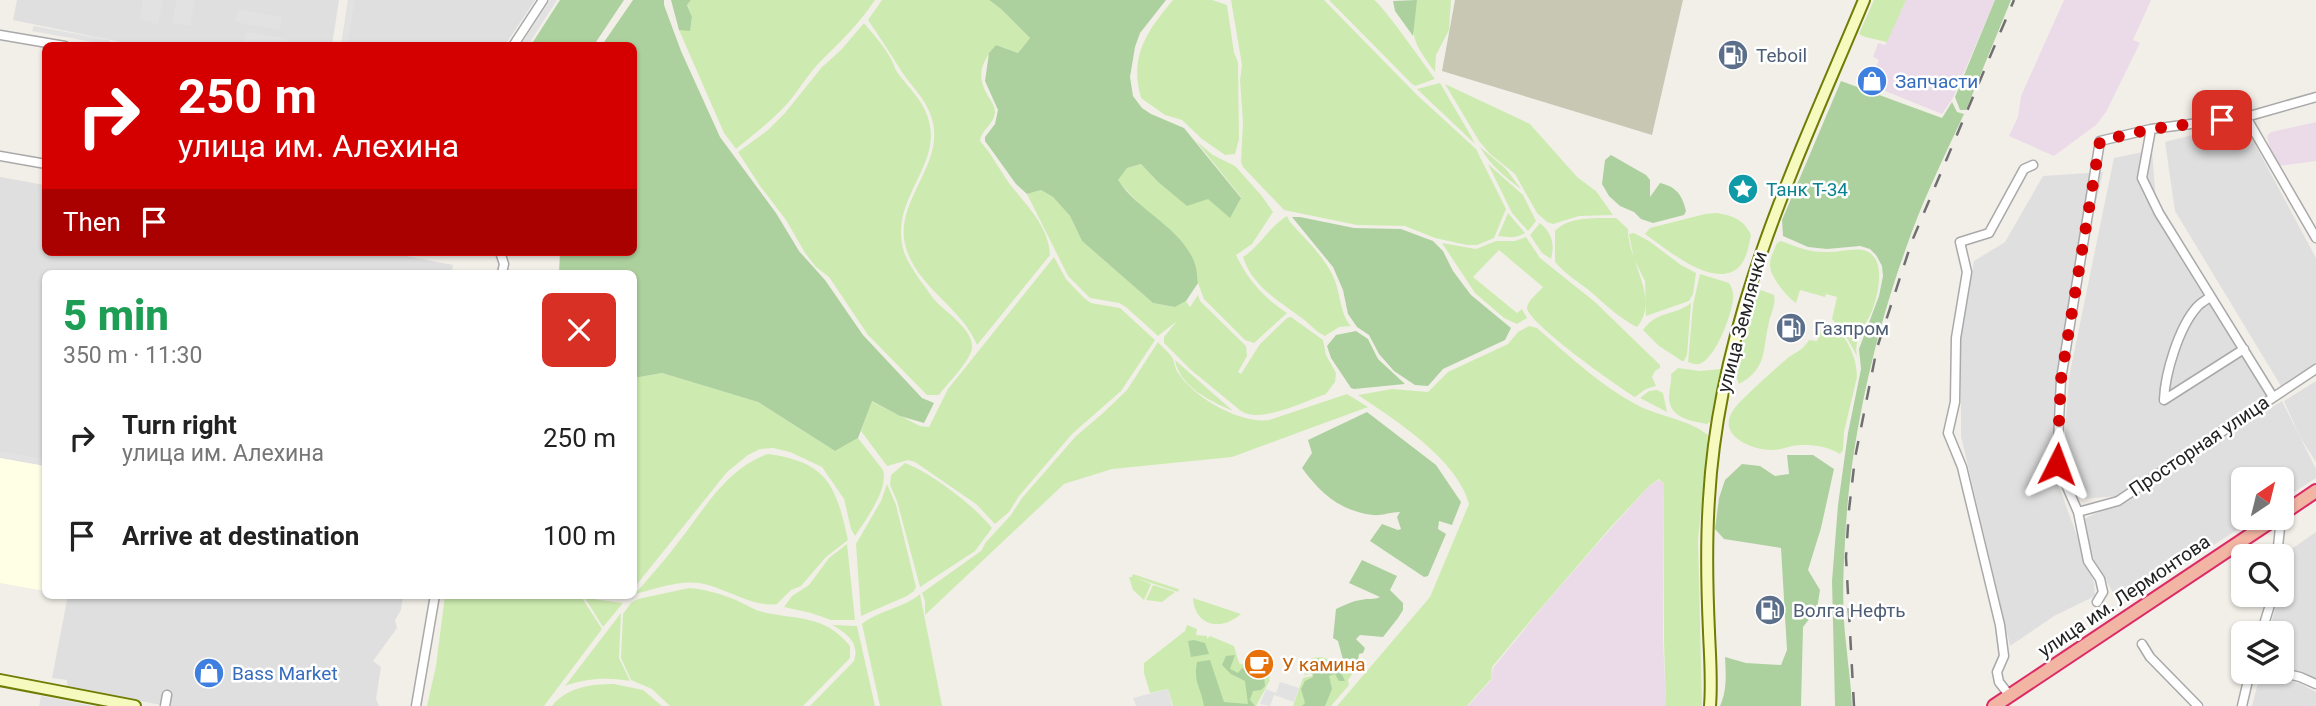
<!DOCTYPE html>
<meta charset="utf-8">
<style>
body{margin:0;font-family:Roboto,sans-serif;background:#f2f2f2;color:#222;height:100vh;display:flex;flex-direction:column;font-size:26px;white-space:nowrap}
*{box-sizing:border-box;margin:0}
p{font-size:23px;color:#767676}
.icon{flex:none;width:38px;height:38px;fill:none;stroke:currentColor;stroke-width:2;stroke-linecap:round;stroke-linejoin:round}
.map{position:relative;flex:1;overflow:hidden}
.sheet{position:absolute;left:42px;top:270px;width:595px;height:329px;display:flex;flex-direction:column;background:#fff;border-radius:10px;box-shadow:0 2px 5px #0004}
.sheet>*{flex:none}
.guide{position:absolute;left:42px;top:42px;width:595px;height:214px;border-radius:10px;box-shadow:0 2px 5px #0004;background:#d40000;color:#fff;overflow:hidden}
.needle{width:46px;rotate:35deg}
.fabs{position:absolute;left:2231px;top:467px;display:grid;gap:14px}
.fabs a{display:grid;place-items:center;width:63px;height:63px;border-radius:10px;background:#fff;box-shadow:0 2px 5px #0004;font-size:35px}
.pin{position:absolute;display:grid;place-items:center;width:60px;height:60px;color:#fff;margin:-30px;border-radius:14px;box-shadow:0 4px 10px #0006}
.me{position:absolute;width:77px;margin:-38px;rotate:3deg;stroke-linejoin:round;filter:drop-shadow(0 0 5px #0008)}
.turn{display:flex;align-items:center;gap:24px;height:147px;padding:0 21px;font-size:32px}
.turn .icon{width:91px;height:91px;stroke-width:2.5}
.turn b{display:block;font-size:49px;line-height:60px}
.then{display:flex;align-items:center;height:66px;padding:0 21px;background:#0003;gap:14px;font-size:26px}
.round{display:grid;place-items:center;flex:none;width:74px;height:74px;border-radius:10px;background:#f2f2f2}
.head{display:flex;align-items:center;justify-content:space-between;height:119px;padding:0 21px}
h1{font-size:42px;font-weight:800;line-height:52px;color:#1e9e55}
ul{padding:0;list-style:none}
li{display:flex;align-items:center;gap:21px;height:98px;padding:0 21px}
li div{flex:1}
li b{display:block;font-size:26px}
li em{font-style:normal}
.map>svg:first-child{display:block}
.residential{fill:#e0dfdf}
.industrial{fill:#ebdbe8}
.education{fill:#ffffe5}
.construction{fill:#c7c7b4}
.grass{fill:#cdebb0}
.forest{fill:#add19e}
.parking{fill:#e2e2e2}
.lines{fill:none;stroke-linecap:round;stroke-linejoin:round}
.minor-casing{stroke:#a9a9a9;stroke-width:11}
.secondary-casing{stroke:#707d05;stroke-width:14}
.trunk-casing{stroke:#dc2a67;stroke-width:16}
.minor{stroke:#fff;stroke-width:8}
.secondary{stroke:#f7fabf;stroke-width:10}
.trunk{stroke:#f2b4a3;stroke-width:12}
.rail{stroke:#707070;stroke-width:2.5;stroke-dasharray:14 14;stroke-linecap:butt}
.route{stroke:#d40000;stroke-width:12;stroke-dasharray:0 21.6}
.labels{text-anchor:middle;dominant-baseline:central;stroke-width:5;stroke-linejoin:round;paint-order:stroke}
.service-label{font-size:19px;fill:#4e5e75;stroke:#fff;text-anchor:start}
.shop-label{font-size:19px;fill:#366cbe;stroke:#fff;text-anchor:start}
.culture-label{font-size:19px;fill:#0d838f;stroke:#fff;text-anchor:start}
.street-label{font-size:19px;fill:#222;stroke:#fff}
.food-label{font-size:19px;fill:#c56008;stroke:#fff;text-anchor:start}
</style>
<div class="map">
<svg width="2316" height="706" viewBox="0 0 2316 706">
<rect width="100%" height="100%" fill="#f2efe9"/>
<path class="residential" d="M17 0H339L332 45H135L13 20Z
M348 0H535L505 45 341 46Z
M2243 122 2316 258V370L2284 391 2175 211 2165 142Z
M2152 150 2156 202 2269 399 2118 496 2083 499 2064 445 2069 377 2114 158Z
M2103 172 2068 323 2057 380 2052 467 2094 583 2095 596 2054 616 2010 646 1961 436V336L1974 261 2005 242 2043 176Z
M0 177 45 185 46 252H385L453 265 452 273H46L45 466 0 458Z
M2316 381V462L2300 437 2284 401Z
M2282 401 2316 469V478L2282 500V480H2244V518H2255L2121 606 2094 560 2082 520 2118 502Z
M2316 532V682L2282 670V634H2268L2279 595H2282L2284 554Z
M68 595H403L401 610 395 620 397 628 373 661 381 667 376 699 379 706H166L67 687V680L52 678Z
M2260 675 2299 683 2316 692V706H2252Z"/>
<path class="industrial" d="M1906 0H1995L1953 98 1942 114 1868 84 1879 60 1873 57 1878 43 1885 45Z
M2064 0H2151L2133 40 2140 43 2106 112 2096 125 2054 156 2009 136 2018 117 2021 96Z
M2316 122V161L2278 166 2272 156 2267 136 2271 132Z
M1659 480 1664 484 1663 640 1666 706H1468L1491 680 1493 668 1545 604 1605 535 1649 486Z"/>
<path class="education" d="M0 458 45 466V591L0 583Z"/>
<path class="construction" d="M1455 0H1683L1652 135 1442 71Z"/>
<path class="grass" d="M691 0H875C859 24 840 42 820 62 807 75 798 92 786 105 771 122 753 134 736 149L724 133 679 30H690L692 17 687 4Z
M882 0H989L1001 9 1030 38 1018 53 996 45C981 63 976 75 988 96 992 102 995 106 995 112 994 125 981 130 980 141 992 154 999 169 1009 183 1026 205 1049 226 1050 255L977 345C962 308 920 289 907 251 890 205 943 168 933 123 928 100 912 88 900 69 890 53 879 36 868 20Z
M1173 0H1212L1227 5 1234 53 1238 62 1239 139 1235 154 1225 155 1202 139 1182 120 1165 115 1141 98C1129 56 1147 31 1173 0Z
M1231 0H1324L1417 95 1476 149 1506 209 1494 238 1477 245H1467L1435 238 1405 226 1357 225 1284 210 1243 167 1241 162 1243 123 1240 80 1242 65Z
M1329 0C1337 0 1368 0 1374 0 1381 3 1427 68 1435 79L1415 86 1412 84Z
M1417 0H1451L1449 30 1436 55 1435 72C1415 46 1407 33 1417 0Z
M1874 0H1906L1887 42 1865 37 1859 34Z
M864 23C873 34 883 45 890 57 893 62 894 67 897 72 910 90 926 102 930 126 938 168 891 200 903 248 906 263 924 285 933 298 943 311 979 332 971 352 965 367 949 381 939 395H927L868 335 829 277 816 267 805 253 786 220 760 186 738 152 768 130 785 113 822 67 841 50Z
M1440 83 1471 136 1475 144 1417 89Z
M1445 84 1530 124 1577 177 1596 191 1613 215 1579 216 1553 224 1547 222 1537 213 1515 174 1490 154 1479 141Z
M1196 141 1213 155 1235 166 1261 195 1273 212 1252 244 1236 255C1248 280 1264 298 1287 313L1254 343 1245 340 1204 299 1198 283 1195 263 1117 180 1127 168 1141 164 1157 181 1208 199 1241 197Z
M1480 147 1506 169 1521 189C1505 177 1490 165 1480 147Z
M1488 164 1523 195 1536 221 1528 231 1512 213Z
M1742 176 1756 191 1743 203 1729 188Z
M1041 190 1053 197 1070 216 1082 241 1153 303 1175 307 1186 301 1190 307 1198 295 1200 301 1246 346 1247 356 1238 372 1241 374 1260 344 1287 318 1291 317 1323 340 1326 355 1336 373 1335 382 1326 394C1305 401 1261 424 1241 411L1191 370 1164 343V337L1177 321 1158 336 1126 307 1119 303 1090 298 1068 276 1027 194Z
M1508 213 1525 233C1516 239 1508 237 1498 236Z
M1716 213C1733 215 1744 220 1751 235 1749 245 1747 258 1740 266 1716 292 1665 248 1645 234L1650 228 1705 214Z
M1287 216 1290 222C1304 238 1322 254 1332 274 1341 291 1339 313 1351 326L1339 327 1325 336C1316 332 1311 325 1303 319 1279 300 1253 288 1243 257 1260 246 1269 227 1287 216Z
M1616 218 1628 229C1627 259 1661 300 1637 327 1619 318 1606 305 1591 292 1579 282 1566 275 1555 262V231C1568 216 1597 218 1616 218Z
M1540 223C1552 233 1555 244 1551 259L1542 253 1530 235Z
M1634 233 1649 241 1681 265 1696 273 1693 294 1689 301 1646 316 1645 281 1634 259 1629 234Z
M1526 237 1540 258 1595 302 1660 365V368L1655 371 1652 377 1656 386 1646 389 1635 397C1618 387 1528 323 1527 308 1527 301 1539 292 1543 287L1499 250 1473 277 1517 313 1522 309 1527 318 1517 324 1504 318 1475 293 1442 243 1476 249 1496 241H1515Z
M1781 241C1797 247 1811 253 1828 252 1840 252 1855 247 1866 251 1887 259 1878 295 1872 311 1866 325 1853 339 1857 356L1843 331 1832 319 1837 297 1826 294 1825 297 1800 290 1796 303C1787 297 1770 277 1770 265 1770 258 1774 250 1777 243Z
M1054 257 1066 279 1084 298 1091 303 1120 308 1155 340 1121 391 1072 434 1019 496 1009 512 995 524 976 504 915 462 908 460 887 466 861 431 871 401 920 426 929 427 948 389Z
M1700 274 1729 283C1732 288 1734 293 1733 299 1732 314 1715 360 1699 364 1696 365 1691 363 1688 362L1693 305Z
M1761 290 1774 295C1776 305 1771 312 1769 322 1762 350 1768 368 1739 384L1736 377C1739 359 1749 300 1761 290Z
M1691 303 1687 355 1684 361H1682L1659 346 1643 330C1657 310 1675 316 1691 303Z
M1824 323H1831C1846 335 1857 357 1857 377L1844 432 1843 450 1840 454C1828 447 1817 445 1804 445 1793 444 1783 450 1772 450 1751 450 1715 435 1734 409 1742 398 1778 366 1789 357 1799 350 1802 351 1809 340L1817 341Z
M1529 326 1537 328C1568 355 1601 386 1637 405 1660 417 1688 419 1708 435L1698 540 1702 706H1666L1664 642V484L1659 479 1649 486 1610 528 1536 614 1492 667 1491 679 1467 706H1337L1430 597 1469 504C1458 460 1394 419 1358 395L1392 389 1428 392 1448 372 1508 344 1518 332Z
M1158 342C1162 347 1170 353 1173 359 1175 364 1175 369 1179 374 1195 398 1240 424 1269 420L1347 394 1368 407 1232 457 1112 469 1064 484 925 615V601L922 593 981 551 986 542 1011 515 1022 498 1076 436 1102 414 1127 390Z
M1175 360 1233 411C1210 401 1180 387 1175 360Z
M1678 368 1700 371 1721 369 1710 422 1707 424C1691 421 1669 418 1669 397 1669 389 1672 382 1671 374Z
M662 373 758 402 835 451 858 438 883 470C889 489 865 521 855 536L851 529 844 499 822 467 790 452 773 448 760 449 748 455 727 472 634 588V378Z
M1657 390 1663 393 1667 412 1640 398 1649 391Z
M768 454C827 462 836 485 848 540L826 557 801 586 791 590 777 604C752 608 725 587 699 583 678 580 655 589 635 594 650 576 666 559 680 540 705 508 727 468 768 454Z
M905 463C930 472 975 506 992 528L975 551 920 587 897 501 890 485 891 475Z
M887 484 896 505 916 587 914 591 907 596 861 616 856 544 881 501Z
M847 544 855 620H831L811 613 784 607 792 596 809 585 829 558Z
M1133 574 1178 589H1179L1178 592 1136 578 1151 584 1144 600 1133 590 1129 577H1132Z
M1153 585 1175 592 1162 602 1146 600Z
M689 588C705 589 721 594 736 600 743 603 749 607 756 610 792 621 823 612 850 646V658L803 706H670L652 689 631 680 621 658 623 614 631 603 638 599Z
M920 594 942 706H880L862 624C879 610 904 608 920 594Z
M445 595H566L582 598 602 629 544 706H427L436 666Z
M585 598 623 603 603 627Z
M1193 598 1241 614C1222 631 1195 627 1193 598Z
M621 613 619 658 630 681C607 677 587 678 565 686Z
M832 625 857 626 875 706H810L854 661C860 642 846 633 832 625Z
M1187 625 1197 629 1196 635 1207 636V639L1210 636 1234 646 1239 663 1264 673 1267 667 1272 668 1269 679 1270 680 1256 706H1173L1168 689 1150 693 1144 673V663L1185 631Z
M1321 657 1331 660 1351 670 1353 673 1348 680 1349 685 1331 706H1293L1303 678 1333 671 1330 666 1326 668V671L1304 675 1312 658Z
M614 684 643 690 662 706H552C567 687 591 684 614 684Z"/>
<path class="forest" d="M560 0H624L594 45H531Z
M633 0H664V5L681 51 720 137 776 213 799 251 825 280 863 335 922 398 934 403 924 423 900 416 872 401 858 438 835 451 758 402 662 373 634 378V273H559L560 252H634V46L602 45Z
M671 0H691L687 5 692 17 690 31 679 30Z
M989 0H1166L1140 33 1135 47 1130 77 1133 96 1142 108 1151 114 1184 128 1241 198 1230 218 1208 199 1187 206 1157 181 1141 164 1127 168 1118 180C1138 211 1179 226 1194 261 1197 268 1197 276 1198 283L1186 301 1175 307 1153 303 1082 241 1070 216 1053 197 1041 190 1027 194 1016 184 985 141V137L995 124 998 110 985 81 989 53 996 45 1018 53 1030 38 1001 9Z
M1417 0 1413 36 1395 11 1393 1Z
M1995 0H2011L1966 110H1960L1955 97Z
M1841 81 1942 118 1952 102 1957 112 1964 114C1943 159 1921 204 1905 251 1873 340 1849 448 1845 542 1843 575 1842 610 1846 643 1848 664 1851 685 1852 706H1835L1832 581 1838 505 1848 433 1861 369 1859 349 1879 296 1883 276 1882 266 1876 255 1870 249 1860 246 1827 249 1808 247 1783 236 1782 220Z
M1611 155 1646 175 1650 180V197L1660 183C1677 187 1682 195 1686 211L1684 215 1653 223 1641 219 1634 212 1620 206 1609 196 1602 184 1605 160Z
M1292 217H1300L1354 228 1401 229 1433 241 1443 251 1453 271 1471 295 1511 328 1505 340 1443 369 1428 386 1415 385 1394 371 1379 354 1369 335 1357 327 1348 314 1343 290 1333 267Z
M1356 331 1368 339 1378 359 1405 384 1354 389 1351 388 1331 358 1327 346 1336 335Z
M1367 412 1436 465 1461 502 1452 525 1439 521 1438 529 1446 534 1428 576 1424 577 1370 541 1382 524 1398 530 1401 529 1397 517 1400 512C1391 512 1381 516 1373 515 1340 511 1321 494 1302 468L1312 453 1308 440Z
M1787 455H1813L1834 469 1821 528 1808 570 1820 590 1817 609 1803 627 1801 706H1720C1727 691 1726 673 1725 657L1746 663 1781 665 1787 650 1781 548 1724 539 1715 529 1719 498 1725 480 1742 464 1760 466 1775 476 1789 474Z
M1362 560 1397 576 1390 590 1403 603V610L1398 618 1383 637 1360 635 1356 639 1365 648 1363 653 1359 654 1357 666 1352 671H1346L1338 641 1333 638 1336 609C1345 605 1352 601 1361 600 1368 598 1374 600 1380 597L1349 583Z
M1194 640 1205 643 1209 654 1191 657 1188 641Z
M1235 655 1230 669 1238 673 1242 668 1264 676 1265 686 1261 690 1253 691 1250 700 1255 706H1204C1201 687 1193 683 1197 662L1210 660 1224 702 1248 704 1245 681 1231 674 1222 665 1226 656Z
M1319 658 1321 667 1339 668 1345 681H1339L1335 674 1329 676 1332 689 1325 706H1302L1305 703 1301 689 1305 681 1313 677 1310 663Z"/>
<path class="parking" d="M143 0H163L158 24 140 20Z
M177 0H195L190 26 172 23Z
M349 0H355L347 45H341Z
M550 0H557L528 45H521Z
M238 9 282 17 280 30 236 22Z
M34 26 110 40 109 45 32 31Z
M246 32 287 39 286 45H243Z
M1 451 45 459V465L0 457Z
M1280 682 1299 688 1294 702 1274 695 1270 706 1260 704 1266 689 1276 693Z
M1168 689 1172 706H1136L1133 698Z
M41 696 93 706H39Z"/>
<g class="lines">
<g class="minor-casing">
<path id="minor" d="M0 35 65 46
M513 46 543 0
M2246 117 2316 238
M2151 129 2142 178 2159 213 2273 397
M0 156 46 164
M500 252 504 264 502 273
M2210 297C2206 300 2200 303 2197 307 2179 327 2165 373 2164 400L2244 349
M2078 512 2118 501 2316 369
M2277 556 2281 518
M2097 602 2103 592 2100 579 2088 561 2078 512 2057 464 2061 379 2100 141 2151 129 2246 117 2316 97
M2261 634 2273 595
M2142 644 2150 657 2198 706
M2279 672 2300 677 2316 684
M2010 696 1999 682 1997 672 2004 656 2000 625 1962 467 1948 433 1955 402 1956 338 1967 272 1960 242 1989 233 2024 169 2033 165
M165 706 167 695
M416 706 435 595
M2242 706 2250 672"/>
</g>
<g class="secondary-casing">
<path id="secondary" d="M0 680 135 706
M1710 706C1712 681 1710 657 1709 632 1707 588 1706 543 1709 499 1719 319 1796 163 1864 0"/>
</g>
<g class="trunk-casing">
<path id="trunk" d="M2282 514 2316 491
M1994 706 2276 518"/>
</g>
<use href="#minor" class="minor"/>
<use href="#secondary" class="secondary"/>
<use href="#trunk" class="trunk"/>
<path class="rail" d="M1854 706 1846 557 1849 510 1855 458 1877 348 1912 241 2014 0"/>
</g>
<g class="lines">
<path class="route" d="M2057 464 2061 379 2100 141 2151 129 2222 120"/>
</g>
<defs>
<g id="fuel-disc" transform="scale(1.575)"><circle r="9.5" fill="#5c6f8a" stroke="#fff"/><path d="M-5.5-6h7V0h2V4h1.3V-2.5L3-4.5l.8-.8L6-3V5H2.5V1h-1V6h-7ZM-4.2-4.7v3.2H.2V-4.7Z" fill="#fff"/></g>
<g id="shop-disc" transform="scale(1.575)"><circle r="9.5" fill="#3f7fe0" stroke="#fff"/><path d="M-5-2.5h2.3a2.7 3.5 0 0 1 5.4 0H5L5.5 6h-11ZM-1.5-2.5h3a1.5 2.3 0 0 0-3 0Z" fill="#fff"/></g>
<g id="sight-disc" transform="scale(1.575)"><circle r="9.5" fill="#0f9aa8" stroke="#fff"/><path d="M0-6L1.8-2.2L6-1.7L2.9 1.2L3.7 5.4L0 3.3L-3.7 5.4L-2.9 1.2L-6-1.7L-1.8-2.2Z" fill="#fff"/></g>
<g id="cafe-disc" transform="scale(1.575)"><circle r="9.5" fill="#e8710a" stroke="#fff"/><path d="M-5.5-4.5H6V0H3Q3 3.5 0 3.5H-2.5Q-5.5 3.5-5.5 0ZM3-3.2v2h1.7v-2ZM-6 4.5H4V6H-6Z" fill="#fff"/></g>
</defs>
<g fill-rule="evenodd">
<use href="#fuel-disc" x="1733" y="55"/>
<use href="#shop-disc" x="1872" y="81"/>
<use href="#sight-disc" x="1743" y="189"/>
<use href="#fuel-disc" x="1791" y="328"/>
<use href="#fuel-disc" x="1770" y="610"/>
<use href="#cafe-disc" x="1259" y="664"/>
<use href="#shop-disc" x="209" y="673"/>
</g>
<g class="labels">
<g class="service-label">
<text x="1756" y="55">Teboil</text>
<text x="1814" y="328">Газпром</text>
<text x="1793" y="610">Волга Нефть</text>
</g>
<g class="shop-label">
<text x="1895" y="81">Запчасти</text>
<text x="232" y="673">Bass Market</text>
</g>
<g class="culture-label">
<text x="1766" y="189">Танк Т-34</text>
</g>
<g class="street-label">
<text transform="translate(1742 322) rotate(-75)">улица Землячки</text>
<text transform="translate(2199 446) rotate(-34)">Просторная улица</text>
<text transform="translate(2124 596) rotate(-34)">улица им. Лермонтова</text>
</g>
<g class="food-label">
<text x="1282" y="664">У камина</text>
</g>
</g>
</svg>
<div class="fabs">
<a><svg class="needle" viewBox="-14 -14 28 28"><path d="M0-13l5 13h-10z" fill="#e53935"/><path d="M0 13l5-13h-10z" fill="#767676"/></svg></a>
<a><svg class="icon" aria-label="search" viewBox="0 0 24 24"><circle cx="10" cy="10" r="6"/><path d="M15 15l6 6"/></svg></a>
<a><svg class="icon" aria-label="layers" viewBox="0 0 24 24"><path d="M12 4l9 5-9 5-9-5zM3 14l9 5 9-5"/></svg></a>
</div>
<div class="pin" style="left:2222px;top:120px;background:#d93025"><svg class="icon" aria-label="arrive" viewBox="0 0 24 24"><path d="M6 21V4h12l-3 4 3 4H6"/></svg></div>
<svg class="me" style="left:2057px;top:464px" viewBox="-20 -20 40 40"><path d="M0-17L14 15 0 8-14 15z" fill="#d40000" stroke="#fff" stroke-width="4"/></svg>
<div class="guide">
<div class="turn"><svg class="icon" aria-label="right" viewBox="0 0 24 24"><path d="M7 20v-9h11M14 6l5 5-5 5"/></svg><div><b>250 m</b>улица им. Алехина</div></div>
<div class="then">Then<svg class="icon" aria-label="arrive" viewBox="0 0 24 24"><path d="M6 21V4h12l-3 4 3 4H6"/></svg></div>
</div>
<section class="sheet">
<div class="head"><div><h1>5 min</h1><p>350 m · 11:30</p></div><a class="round" style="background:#d93025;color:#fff"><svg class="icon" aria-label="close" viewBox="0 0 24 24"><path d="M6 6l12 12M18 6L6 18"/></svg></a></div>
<ul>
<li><svg class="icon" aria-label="right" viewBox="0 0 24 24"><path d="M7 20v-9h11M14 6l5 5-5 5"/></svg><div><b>Turn right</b><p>улица им. Алехина</p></div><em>250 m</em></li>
<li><svg class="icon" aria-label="arrive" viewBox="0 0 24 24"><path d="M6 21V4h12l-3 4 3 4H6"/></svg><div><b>Arrive at destination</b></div><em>100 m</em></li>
</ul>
</section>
</div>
